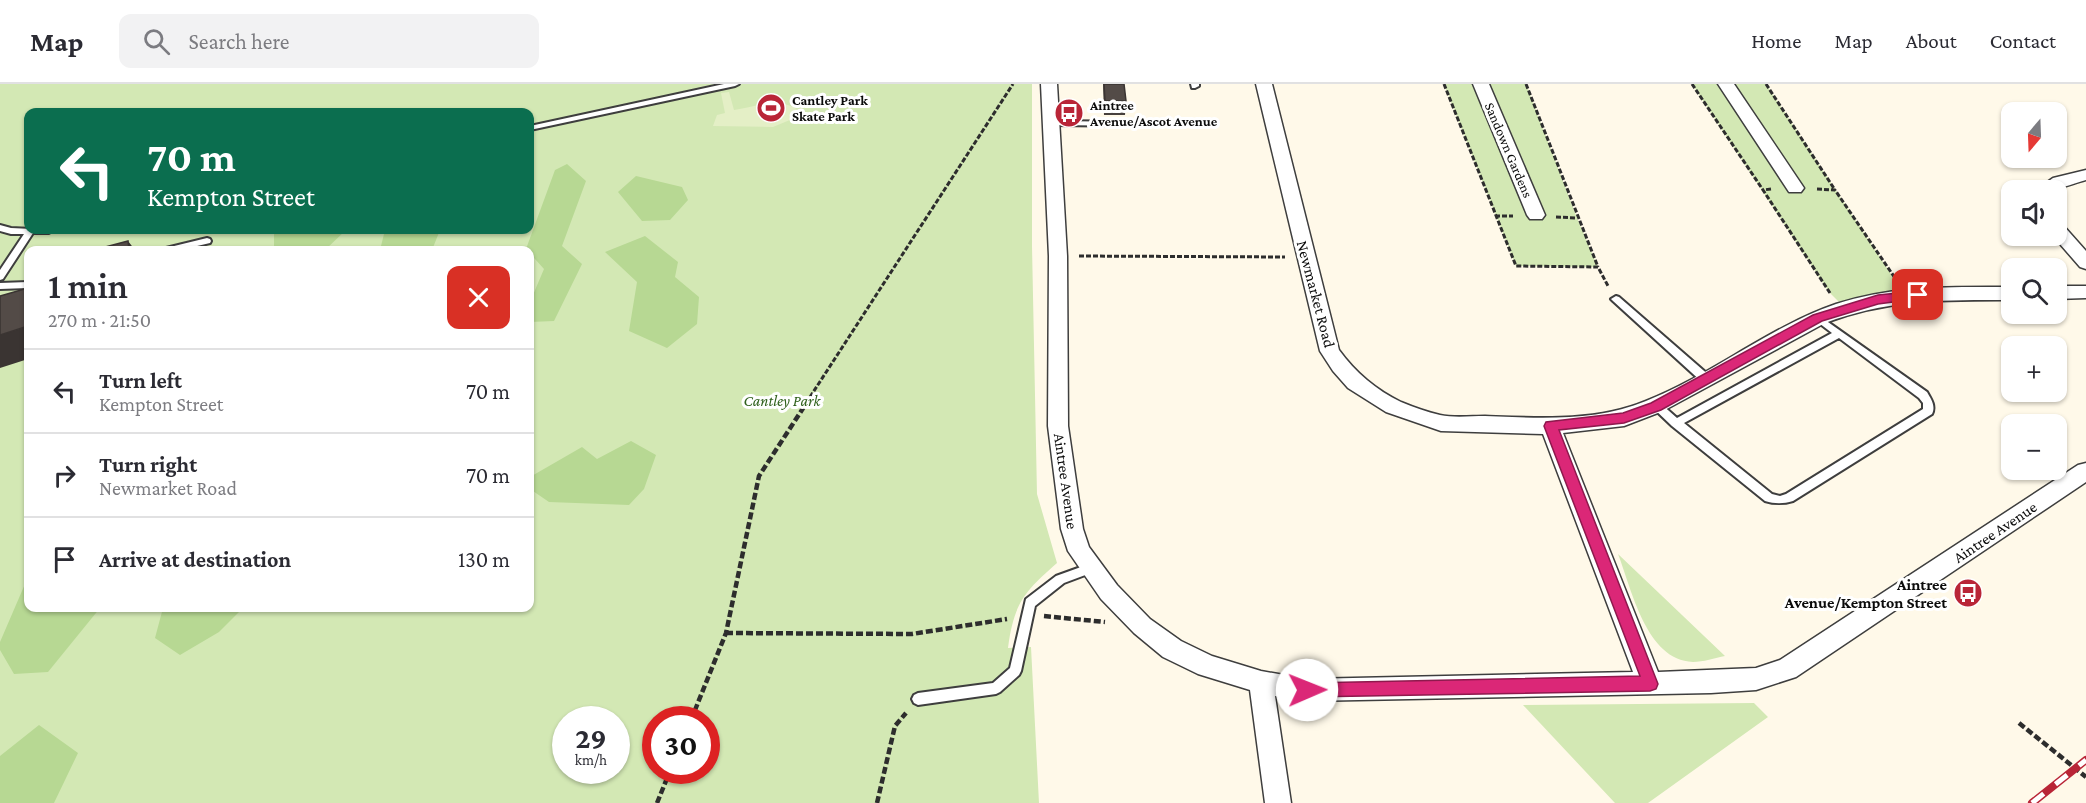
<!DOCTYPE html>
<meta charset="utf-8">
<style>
body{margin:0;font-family:"Crimson Pro",serif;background:#f2f2f3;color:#2b2b33;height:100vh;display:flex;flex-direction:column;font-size:22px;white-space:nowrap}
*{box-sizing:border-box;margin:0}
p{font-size:20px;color:#7c7c81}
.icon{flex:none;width:33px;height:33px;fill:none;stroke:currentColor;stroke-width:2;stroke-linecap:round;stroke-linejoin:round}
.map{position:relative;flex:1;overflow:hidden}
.panel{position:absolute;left:24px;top:162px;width:510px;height:366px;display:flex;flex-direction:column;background:#fff;border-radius:12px;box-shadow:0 2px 4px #0004}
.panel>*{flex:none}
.hud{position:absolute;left:24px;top:24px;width:510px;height:126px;border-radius:12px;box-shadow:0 2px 4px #0004;background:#0b6e4f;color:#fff;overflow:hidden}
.needle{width:39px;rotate:199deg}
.buttons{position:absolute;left:2001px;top:18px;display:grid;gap:12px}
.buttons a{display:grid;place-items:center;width:66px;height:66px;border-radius:12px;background:#fff;box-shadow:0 2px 4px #0004;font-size:30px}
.speed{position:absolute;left:552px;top:622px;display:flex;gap:12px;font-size:30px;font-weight:700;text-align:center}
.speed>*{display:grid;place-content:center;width:78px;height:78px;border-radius:50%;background:#fff;box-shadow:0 2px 4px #0004;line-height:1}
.speed small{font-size:15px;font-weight:400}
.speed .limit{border:9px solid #d22;background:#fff;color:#111}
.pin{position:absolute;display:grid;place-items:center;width:51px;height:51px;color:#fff;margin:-26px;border-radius:12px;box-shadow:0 3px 9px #0006}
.me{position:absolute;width:66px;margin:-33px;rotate:89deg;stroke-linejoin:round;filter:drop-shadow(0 0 4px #0008)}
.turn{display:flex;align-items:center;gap:21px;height:126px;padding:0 24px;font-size:27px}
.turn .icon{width:78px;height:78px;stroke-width:2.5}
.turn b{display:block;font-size:42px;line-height:51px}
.round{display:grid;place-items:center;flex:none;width:63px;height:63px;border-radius:12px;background:#f2f2f3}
.headline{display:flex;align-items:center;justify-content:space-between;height:102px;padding:0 24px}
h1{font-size:36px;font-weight:600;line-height:45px}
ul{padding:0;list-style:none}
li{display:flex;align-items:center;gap:18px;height:84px;padding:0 24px;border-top:2px solid #e1e1e2}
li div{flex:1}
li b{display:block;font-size:22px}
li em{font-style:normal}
header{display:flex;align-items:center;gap:36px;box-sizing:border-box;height:84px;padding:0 30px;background:#fff;border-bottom:2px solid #e1e1e2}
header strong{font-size:28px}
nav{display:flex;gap:33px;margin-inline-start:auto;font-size:21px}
.search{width:420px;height:54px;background:#f2f2f3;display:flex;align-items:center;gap:15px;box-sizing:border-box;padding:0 21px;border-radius:12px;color:#7c7c81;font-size:22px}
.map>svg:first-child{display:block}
.green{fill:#d3e8b4;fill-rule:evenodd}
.forest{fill:#b7d893}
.pitch{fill:#e4efc6}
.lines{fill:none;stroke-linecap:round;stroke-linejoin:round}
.lane-casing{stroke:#3e3e3e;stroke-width:4}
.street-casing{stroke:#3e3e3e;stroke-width:3}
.path-far1{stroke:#2d2d2d;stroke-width:3;stroke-dasharray:5 2;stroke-linecap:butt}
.path{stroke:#2d2d2d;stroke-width:4.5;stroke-dasharray:7 3;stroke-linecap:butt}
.lane{fill:#fff;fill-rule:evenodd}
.street{fill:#fff;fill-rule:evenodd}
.rail-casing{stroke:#b92537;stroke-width:8}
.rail{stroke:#fff;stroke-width:5;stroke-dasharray:15;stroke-linecap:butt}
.wall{fill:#47403d}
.shaded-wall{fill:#3a3432}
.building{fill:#534b47;stroke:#3a3432;stroke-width:1.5}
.route{fill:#db2777;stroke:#8e194d;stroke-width:1.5}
.labels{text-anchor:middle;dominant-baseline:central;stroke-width:6;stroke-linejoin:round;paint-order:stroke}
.far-poi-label{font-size:14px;font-weight:bold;fill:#0b0b0b;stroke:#fff;text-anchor:start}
.far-street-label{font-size:14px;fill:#0b0b0b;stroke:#fff}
.street-label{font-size:16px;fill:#0b0b0b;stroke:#fff}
.park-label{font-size:16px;font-style:italic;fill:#30611d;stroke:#fff}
.poi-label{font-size:16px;font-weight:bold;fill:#0b0b0b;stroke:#fff;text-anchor:end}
</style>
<header>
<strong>Map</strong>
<div class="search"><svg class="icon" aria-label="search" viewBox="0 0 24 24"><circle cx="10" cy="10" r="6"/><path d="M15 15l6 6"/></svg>Search here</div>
<nav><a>Home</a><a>Map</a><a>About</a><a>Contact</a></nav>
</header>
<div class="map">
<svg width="2086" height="719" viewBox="0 0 2086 719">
<rect width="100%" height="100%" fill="#fff9e9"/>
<path class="green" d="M0 0H1032V162L1037 410 1057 479C1024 508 1014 519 1008 564L1031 563 1039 719H0ZM28 28H530V146H28ZM28 166H530V524H28ZM566 636H616V687H566ZM656 636H706V687H656Z
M1444 0H1526L1577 134 1598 183 1516 182Z
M1692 0H1766L1906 213 1845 224 1829 208Z
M1618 470 1725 572C1715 574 1703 578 1693 578 1646 576 1632 506 1618 470Z
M1754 619 1768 633 1648 719H1615L1523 621Z"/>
<path class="forest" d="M567 80 586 97 562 162 582 180 554 237 530 238V218L544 185 526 165 555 86Z
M636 92 682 103 688 116 670 136 642 137 618 108Z
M274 146H346L325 166H274Z
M385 146H440L432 166H380Z
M645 152 678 178 675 193 699 213 697 240 667 264 629 247 637 198 605 168Z
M631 357 656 371 644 405 629 421 549 418 530 405V393L582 363 597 375Z
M28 493V524H100L48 588 14 590 0 566V558Z
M163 524H243L219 548 180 571 155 554Z
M39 641 78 669 54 719H0V672Z"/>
<path class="pitch" d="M729 8 734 26C754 23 781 12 799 27L797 33 773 43 713 42 717 31 725 29 721 9Z"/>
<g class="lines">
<g class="lane-casing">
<path id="lane" d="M724 0H739L735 2 530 46V42Z
M1191 0H1199V2L1195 4H1192Z
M1047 37 1151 38 1155 40 1151 42 1050 41 1046 39Z
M0 141 11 144 53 146 49 149H33L3 195 0 196V186L24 150H11L0 147Z
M207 154 210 155 211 157 210 159 180 166H164L166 164Z
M28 198V204L0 205V199Z
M1616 212 1619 213 1711 293 1712 296 1711 299H1703L1613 217 1611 215Z
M1818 231 1927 308C1931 315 1936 322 1932 330L1793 417C1783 420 1775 420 1765 417L1672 342 1651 322 1652 319H1660L1677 334 1832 249 1815 236 1813 234 1815 232ZM1839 254 1919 314 1923 319V325L1786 410 1780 412 1772 410 1684 339Z
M1092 479 1096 481 1098 484 1096 487 1064 499 1035 522 1021 587 1019 591 1000 608 996 610 918 621 914 619 912 615 914 611 918 609 993 599 1010 584 1026 515 1056 492Z"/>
</g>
<g class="street-casing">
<path id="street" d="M1041 0H1057L1067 172 1068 342 1083 445 1089 463 1117 501 1150 535 1181 557 1212 572 1261 587 1307 595 1633 588 1543 350 1441 347 1386 328 1348 304 1333 287 1320 267 1256 0H1272L1339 266C1355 288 1376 306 1401 318 1413 323 1427 328 1440 331 1454 334 1471 332 1485 332 1538 334 1596 338 1646 317 1712 291 1769 243 1836 220 1894 201 1952 203 2012 203V216C1943 216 1890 215 1825 239L1663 327 1624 342 1563 349 1658 588 1756 584 1780 576 2078 381 2086 379V398L1796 593 1756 606 1711 609 1307 617 1275 612 1291 719H1265L1250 606 1198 590 1163 573 1134 549 1101 515 1068 467 1061 445 1048 342 1049 172Z
M1473 0H1489L1545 131 1542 135H1530L1527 131Z
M1718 0H1734L1804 104 1801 108H1789Z
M2086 86V96C2068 101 2055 108 2036 106L2053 94Z
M2056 138 2062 140 2086 167V185L2080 183 2053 152H2056Z
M2056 202H2086V214L2056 215Z"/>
</g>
<path class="path-far1" d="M1444 0 1516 182 1598 183 1608 202
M1526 0 1598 183
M1692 0 1763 106
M1766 0 1835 106
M1771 105 1763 106 1830 209
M1817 105 1835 106 1895 194
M1495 132H1513
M1556 133 1577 134
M1079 172 1285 173
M810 313 1013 0"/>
<path class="path" d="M1044 532 1105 538
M726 549 912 550 1007 535
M691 636 726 549 759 392 811 312
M2019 639 2086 693
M657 719 670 687
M877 719 895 642 906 629"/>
<use href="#lane" class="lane"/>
<use href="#street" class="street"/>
<g class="rail-casing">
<path id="rail" d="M2032 719 2086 676"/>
</g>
<use href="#rail" class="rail"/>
</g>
<path class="wall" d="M1103 0H1124L1126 17 1125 31H1104Z"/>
<path class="shaded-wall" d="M128 157 135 166H129Z
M28 242V275L0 284V251Z"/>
<path class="building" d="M1104 0H1124L1126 17H1105Z
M128 157 129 166H94Z
M28 204V242L0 251V212Z"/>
<path class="route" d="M1918 207 1923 208V214L1878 220 1822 237 1661 326 1624 339 1559 346 1658 600 1656 605 1650 607 1307 613 1302 611 1299 606 1302 601 1307 599 1640 592 1544 342 1546 338 1623 329 1651 319 1813 231 1878 211Z"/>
<defs>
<g id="stadium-disc" transform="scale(1.5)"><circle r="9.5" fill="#b92537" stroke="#fff"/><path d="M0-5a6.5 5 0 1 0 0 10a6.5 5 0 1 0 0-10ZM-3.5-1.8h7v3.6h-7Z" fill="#fff"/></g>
<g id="bus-disc" transform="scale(1.5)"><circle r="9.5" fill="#b92537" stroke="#fff"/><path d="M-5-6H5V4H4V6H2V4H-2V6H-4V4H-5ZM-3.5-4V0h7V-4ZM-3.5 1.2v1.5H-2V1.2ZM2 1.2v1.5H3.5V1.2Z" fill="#fff"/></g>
</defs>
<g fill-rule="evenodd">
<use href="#stadium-disc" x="771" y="24"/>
<use href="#bus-disc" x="1069" y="29"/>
<use href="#bus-disc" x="1968" y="509"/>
</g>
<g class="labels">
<g class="far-poi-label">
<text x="792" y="16">Cantley Park<tspan x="792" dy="16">Skate Park</tspan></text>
<text x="1090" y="21">Aintree<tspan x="1090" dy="16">Avenue/Ascot Avenue</tspan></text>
</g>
<g class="far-street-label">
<text transform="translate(1509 66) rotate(67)">Sandown Gardens</text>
</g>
<g class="street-label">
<text transform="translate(1316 210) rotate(75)">Newmarket Road</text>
<text transform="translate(1066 397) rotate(82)">Aintree Avenue</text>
<text transform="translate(1995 448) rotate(-34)">Aintree Avenue</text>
</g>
<g class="park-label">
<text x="782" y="316">Cantley Park</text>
</g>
<g class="poi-label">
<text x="1947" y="500">Aintree<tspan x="1947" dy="18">Avenue/Kempton Street</tspan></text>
</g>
</g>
</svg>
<div class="buttons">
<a><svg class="needle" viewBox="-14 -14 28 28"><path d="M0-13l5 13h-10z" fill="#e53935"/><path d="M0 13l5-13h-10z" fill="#7c7c81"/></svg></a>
<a><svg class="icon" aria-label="sound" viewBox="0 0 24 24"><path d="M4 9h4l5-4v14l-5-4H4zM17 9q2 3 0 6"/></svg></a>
<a><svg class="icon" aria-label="search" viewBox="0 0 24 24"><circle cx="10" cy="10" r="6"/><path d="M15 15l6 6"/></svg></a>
<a>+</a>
<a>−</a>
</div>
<div class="speed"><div>29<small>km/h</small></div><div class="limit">30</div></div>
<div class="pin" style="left:1918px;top:211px;background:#d93025"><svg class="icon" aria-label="arrive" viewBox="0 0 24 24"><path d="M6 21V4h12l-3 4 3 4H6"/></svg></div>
<svg class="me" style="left:1307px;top:606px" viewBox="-20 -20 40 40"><circle r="19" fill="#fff"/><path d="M0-13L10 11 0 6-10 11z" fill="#db2777"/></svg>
<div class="hud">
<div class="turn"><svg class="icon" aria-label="left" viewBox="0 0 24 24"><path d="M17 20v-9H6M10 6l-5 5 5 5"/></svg><div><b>70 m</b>Kempton Street</div></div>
</div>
<section class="panel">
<div class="headline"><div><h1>1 min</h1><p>270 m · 21:50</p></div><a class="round" style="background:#d93025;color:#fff"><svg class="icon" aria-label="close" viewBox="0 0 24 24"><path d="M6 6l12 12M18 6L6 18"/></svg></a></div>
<ul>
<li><svg class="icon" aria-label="left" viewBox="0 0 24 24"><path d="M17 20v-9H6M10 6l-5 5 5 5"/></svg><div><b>Turn left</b><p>Kempton Street</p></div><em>70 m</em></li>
<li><svg class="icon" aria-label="right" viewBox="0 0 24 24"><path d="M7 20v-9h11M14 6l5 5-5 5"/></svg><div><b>Turn right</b><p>Newmarket Road</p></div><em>70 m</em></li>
<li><svg class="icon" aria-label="arrive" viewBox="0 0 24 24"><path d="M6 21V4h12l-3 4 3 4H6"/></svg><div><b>Arrive at destination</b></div><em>130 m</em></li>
</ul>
</section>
</div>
